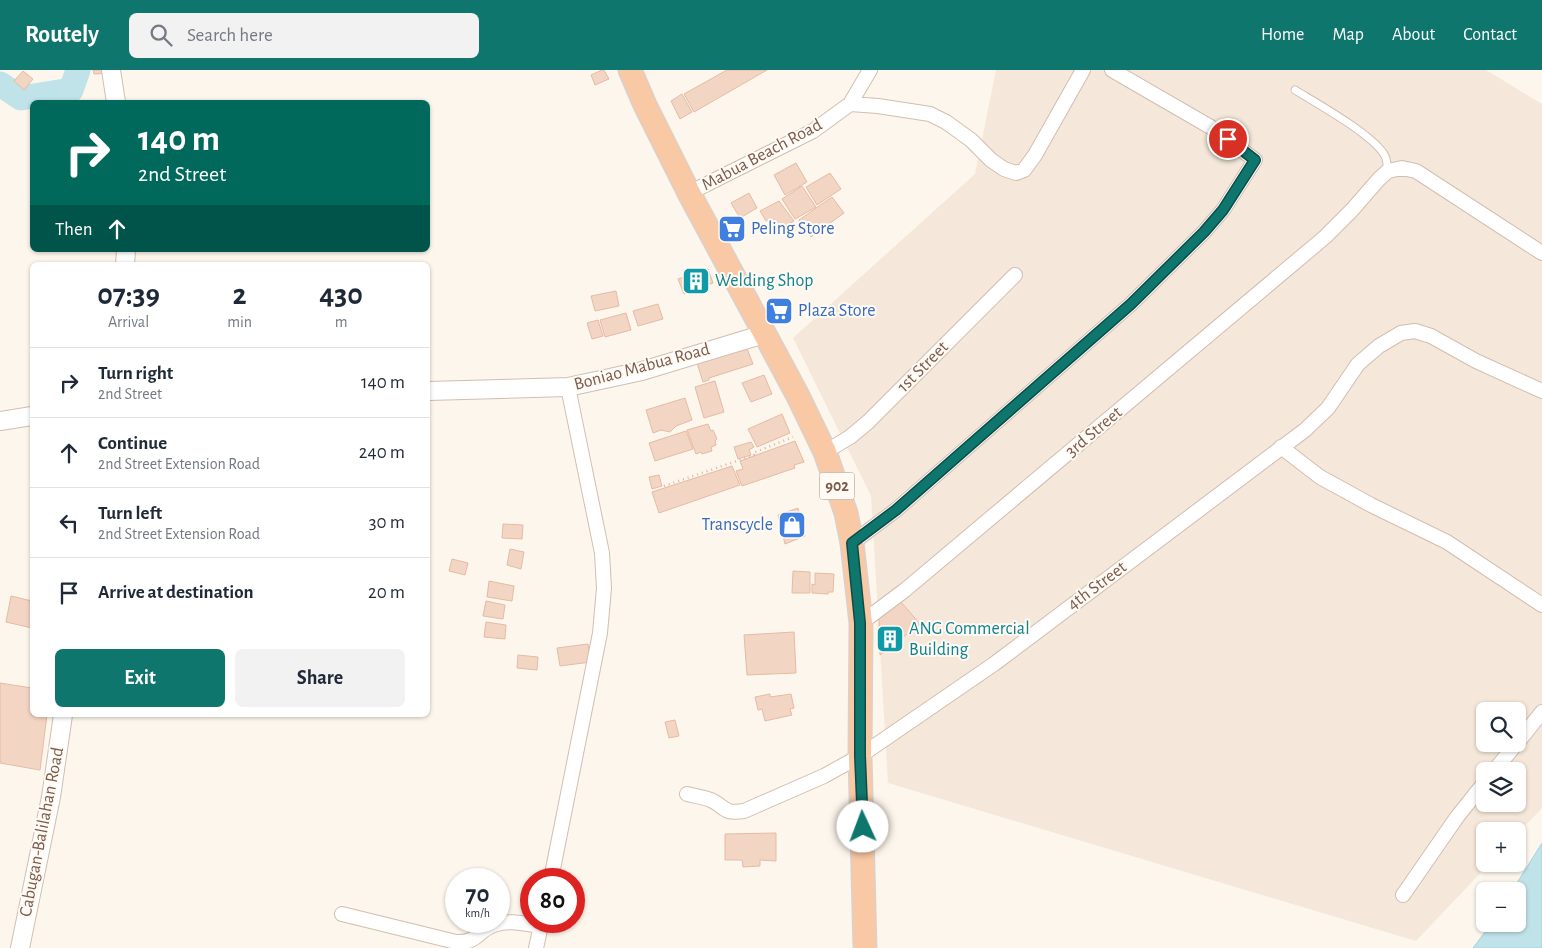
<!DOCTYPE html>
<meta charset="utf-8">
<style>
body{margin:0;font-family:"Alegreya Sans",sans-serif;background:#f2f2f3;color:#1f2937;height:100vh;display:flex;flex-direction:column;font-size:19px;white-space:nowrap}
*{box-sizing:border-box;margin:0}
p{font-size:16px;color:#747a83}
.icon{flex:none;width:28px;height:28px;fill:none;stroke:currentColor;stroke-width:2;stroke-linecap:round;stroke-linejoin:round}
.map{position:relative;flex:1;overflow:hidden}
.side{position:absolute;left:30px;top:192px;width:400px;height:455px;display:flex;flex-direction:column;background:#fff;border-radius:8px;box-shadow:0 1px 4px #0004}
.side>*{flex:none}
.guide{position:absolute;left:30px;top:30px;width:400px;height:152px;border-radius:8px;box-shadow:0 1px 4px #0004;background:#00695c;color:#fff;overflow:hidden}
.fabs{position:absolute;left:1476px;top:632px;display:grid;gap:10px}
.fabs a{display:grid;place-items:center;width:50px;height:50px;border-radius:8px;background:#fff;box-shadow:0 1px 4px #0004;font-size:25px}
.speed{position:absolute;left:445px;top:798px;display:flex;gap:10px;font-size:25px;font-weight:700;text-align:center}
.speed>*{display:grid;place-content:center;width:65px;height:65px;border-radius:50%;background:#fff;box-shadow:0 1px 4px #0004;line-height:1}
.speed small{font-size:12px;font-weight:400}
.speed .limit{border:8px solid #d22;background:#fff;color:#111}
.pin{position:absolute;display:grid;place-items:center;width:42px;height:42px;color:#fff;margin:-21px;border:2px solid #fff;border-radius:50%;box-shadow:0 1px 5px #0007}
.me{position:absolute;width:55px;margin:-28px;rotate:358deg;stroke-linejoin:round;filter:drop-shadow(0 0 4px #0008)}
.turn{display:flex;align-items:center;gap:18px;height:105px;padding:0 25px;font-size:22px}
.turn .icon{width:65px;height:65px;stroke-width:2.5}
.turn b{display:block;font-size:35px;line-height:42px}
.then{display:flex;align-items:center;height:48px;padding:0 25px;background:#0003;gap:10px;font-size:19px}
.eta{display:flex;justify-content:space-evenly;align-items:center;height:85px;text-align:center}
.eta b{font-size:30px;font-weight:700;line-height:35px}
.button{display:flex;gap:10px;margin-top:auto;padding:10px 25px}
.button a{flex:1;height:58px;border-radius:8px;background:#0f766e;color:#fff;font-size:20px;font-weight:700;line-height:58px;text-align:center}
.button a+a{background:#f2f2f3;color:#1f2937}
ul{padding:0;list-style:none}
li{display:flex;align-items:center;gap:15px;height:70px;padding:0 25px;border-top:1px solid #e0e1e3}
li div{flex:1}
li b{display:block;font-size:19px}
li em{font-style:normal}
header{display:flex;align-items:center;gap:30px;box-sizing:border-box;height:70px;padding:0 25px;background:#0f766e;color:#fff}
header strong{font-size:24px}
nav{display:flex;gap:28px;margin-inline-start:auto;font-size:18px}
.search{width:350px;height:45px;background:#f2f2f3;display:flex;align-items:center;gap:12px;box-sizing:border-box;padding:0 18px;border-radius:8px;color:#747a83;font-size:19px}
.map>svg:first-child{display:block}
.residential{fill:#f5e8da;fill-rule:evenodd}
.water{fill:#bfe3e8;stroke:#a5d3da}
.lines{fill:none;stroke-linecap:round;stroke-linejoin:round}
.river{stroke:#bfe3e8;stroke-width:25}
.building{fill:#f3d5c3;stroke:#e6bba3}
.service-casing{stroke:#d1beb0;stroke-width:9}
.minor-casing{stroke:#d1beb0;stroke-width:16}
.tertiary-casing{stroke:#d1beb0;stroke-width:20}
.trunk-casing{stroke:#dad1cd;stroke-width:25}
.path{stroke:#d9b8a5;stroke-width:2.5;stroke-dasharray:1 4;stroke-linecap:butt}
.service{stroke:#fff;stroke-width:7}
.minor{stroke:#fff;stroke-width:14}
.tertiary{stroke:#fff;stroke-width:18}
.trunk{stroke:#f9c8a4;stroke-width:22}
.route-casing{stroke:#0a4d48;stroke-width:12}
.route{stroke:#0f766e;stroke-width:9}
.labels{text-anchor:middle;dominant-baseline:central;stroke-width:4;stroke-linejoin:round;paint-order:stroke}
.shield{fill:#fffaf3;stroke:#a28b7f;stroke-width:1}
.shield-label{font-size:16px;font-weight:bold;fill:#7a5c4d}
.street-label{font-size:18px;fill:#7a5c4d;stroke:#fffaf3}
.shop-label{font-size:18px;fill:#366cbe;stroke:#fffaf3;text-anchor:start}
.culture-label{font-size:18px;fill:#0d838f;stroke:#fffaf3;text-anchor:start}
</style>
<header>
<strong>Routely</strong>
<div class="search"><svg class="icon" aria-label="search" viewBox="0 0 24 24"><circle cx="10" cy="10" r="6"/><path d="M15 15l6 6"/></svg>Search here</div>
<nav><a>Home</a><a>Map</a><a>About</a><a>Contact</a></nav>
</header>
<div class="map">
<svg width="1542" height="878" viewBox="0 0 1542 878">
<rect width="100%" height="100%" fill="#fdf6ec"/>
<path class="residential" d="M996 0H1486L1542 34V738L1518 763V761H1485V794H1489L1416 871 888 713 871 426 793 268 975 104ZM1485 641H1518V674H1485ZM1485 701H1518V734H1485Z"/>
<path class="water" d="M1542 773V878H1473L1491 854H1518V821H1512Z"/>
<g class="lines">
<path class="river" d="M0 14 21 28 71 20 78 0"/>
</g>
<path class="building" d="M93 0H109L110 3 94 4Z
M602 0H604L609 9 595 15 591 5Z
M727 0H767L694 42 684 24Z
M23 1 33 9 24 20 14 11Z
M682 24 692 42 680 49 671 31Z
M796 93 807 112 785 125 774 105Z
M830 103 841 119 817 135 806 117Z
M802 116 816 137 795 149 782 129Z
M749 123 757 138 740 148 731 133Z
M832 127 844 143 811 167 799 150Z
M779 131 794 151 779 160 770 149 766 151 760 141Z
M708 199 713 213 684 224 678 209Z
M616 221 619 236 595 241 591 226Z
M658 234 663 249 638 256 633 241Z
M626 243 631 260 605 267 600 250Z
M598 250 603 266 592 269 587 253Z
M746 276 753 294 709 308V310L703 312 696 290Z
M764 305 772 324 751 332 742 313Z
M715 311 724 342 704 348 695 317Z
M685 328 692 350 676 356 670 362 661 360 653 363 646 340Z
M782 344 790 363 757 377 748 359Z
M708 354 711 361 713 360 717 369 715 371 716 375 711 377 712 381 702 384 701 382 696 384 687 360Z
M686 361 693 379 655 391 649 373Z
M795 371 804 392 794 395 795 398 742 416 736 401 743 399 740 391Z
M751 372 754 377 749 380 751 385 738 389 734 377Z
M732 396 740 415 659 443 652 422Z
M659 405 662 416 652 419 649 407Z
M798 438 805 466 785 474 778 445Z
M503 454 523 455 522 469 502 468Z
M510 479 524 482 521 499 507 495Z
M452 489 468 493 465 505 449 501Z
M793 501 810 502V523H792Z
M815 503 834 504 833 522H828V524L812 523V514L815 515Z
M489 511 514 516 512 531 487 527Z
M11 526 32 531V558L6 552Z
M486 531 505 535 503 549 483 546Z
M901 532 920 554 880 585 879 548Z
M486 552 506 555 505 569 484 567Z
M794 562 796 603 747 605 744 565Z
M588 574 591 592 560 596 557 578Z
M518 585 538 587 537 600 517 598Z
M0 613 32 618V645H47L40 700 0 693Z
M770 624V627L791 624 794 638 790 639 792 645 765 651 762 639 758 640 755 627Z
M675 650 679 666 669 668 665 652Z
M776 763V791L760 790V796L743 797 742 790H725V764Z"/>
<g class="lines">
<g class="service-casing">
<path id="service" d="M1295 20C1316 33 1374 65 1385 86 1387 90 1387 96 1388 101"/>
</g>
<g class="minor-casing">
<path id="minor" d="M850 34 878 36 930 44 946 52 971 70 991 90 1004 99 1016 103 1024 100 1035 85 1083 0
M689 123 813 61 850 34 870 0
M1281 377 1320 407 1371 435 1447 472 1542 535
M825 382 850 367 868 352 1015 205
M852 473 896 440 1131 234 1204 162 1223 140 1255 90 1214 59 1112 0
M861 553 905 520 1325 167 1352 140 1379 109 1388 101 1402 98 1416 101 1542 183
M1518 672 1542 642
M1494 701 1516 674
M687 724C695 726 703 727 711 730 727 738 723 744 744 741L824 706 860 686 994 594 1305 360 1328 338 1358 294 1379 276 1401 263 1415 261 1431 266 1476 291 1542 321
M551 809 600 563 604 518 602 483 568 317
M1403 825 1457 747 1485 712
M342 844 456 872C479 873 476 861 494 855 508 849 526 854 541 856
M536 878 542 851"/>
</g>
<g class="tertiary-casing">
<path id="tertiary" d="M111 0 116 32
M125 195 126 180
M428 321 568 317 642 301 764 264
M0 351 32 346
M20 878 51 727 63 645"/>
</g>
<g class="trunk-casing">
<path id="trunk" d="M630 0 645 35 689 123 798 326 825 382 846 443 852 473 861 553 860 686 865 878"/>
</g>
<path class="path" d="M664 416 754 385 753 383 793 367"/>
<use href="#service" class="service"/>
<use href="#minor" class="minor"/>
<use href="#tertiary" class="tertiary"/>
<use href="#trunk" class="trunk"/>
</g>
<g class="lines">
<g class="route-casing">
<path id="route" d="M863 757 860 686V553L852 473 896 440 1131 234 1204 162 1223 140 1255 90 1228 69"/>
</g>
<use href="#route" class="route"/>
</g>
<defs>
<g id="supermarket-square" transform="scale(1.4375)"><rect x="-9" y="-9" width="18" height="18" rx="4" fill="#3f7fe0" stroke="#fffaf3"/><path d="M-6-5.5h2.5l.6 2H6L4.5 2H-2.5L-4.4-4H-6ZM-1.5 3.2a1.3 1.3 0 1 0 .1 0ZM3 3.2a1.3 1.3 0 1 0 .1 0Z" fill="#fff"/></g>
<g id="building-square" transform="scale(1.4375)"><rect x="-9" y="-9" width="18" height="18" rx="4" fill="#0f9aa8" stroke="#fffaf3"/><path d="M-4-6H4V6H1V3H-1V6H-4ZM-2.5-4.3h1.7v1.8h-1.7ZM.8-4.3h1.7v1.8H.8ZM-2.5-1h1.7V.8h-1.7ZM.8-1h1.7V.8H.8Z" fill="#fff"/></g>
<g id="shop-square" transform="scale(1.4375)"><rect x="-9" y="-9" width="18" height="18" rx="4" fill="#3f7fe0" stroke="#fffaf3"/><path d="M-5-2.5h2.3a2.7 3.5 0 0 1 5.4 0H5L5.5 6h-11ZM-1.5-2.5h3a1.5 2.3 0 0 0-3 0Z" fill="#fff"/></g>
</defs>
<g fill-rule="evenodd">
<use href="#supermarket-square" x="732" y="159"/>
<use href="#building-square" x="696" y="211"/>
<use href="#supermarket-square" x="779" y="241"/>
<use href="#shop-square" x="792" y="455"/>
<use href="#building-square" x="890" y="569"/>
</g>
<g class="labels">
<rect class="shield" x="819.5" y="402.5" width="35" height="27" rx="4"/>
<g class="shield-label">
<text x="837" y="416">902</text>
</g>
<g class="street-label">
<text transform="translate(762 85) rotate(-28)">Mabua Beach Road</text>
<text transform="translate(642 297) rotate(-15)">Boniao Mabua Road</text>
<text transform="translate(923 297) rotate(-45)">1st Street</text>
<text transform="translate(1094 362) rotate(-40)">3rd Street</text>
<text transform="translate(1097 516) rotate(-37)">4th Street</text>
<text transform="translate(42 762) rotate(-79)">Cabugan-Balilahan Road</text>
</g>
<g class="shop-label">
<text x="751" y="159">Peling Store</text>
<text x="798" y="241">Plaza Store</text>
<text x="773" y="455" text-anchor="end">Transcycle</text>
</g>
<g class="culture-label">
<text x="715" y="211">Welding Shop</text>
<text x="909" y="559">ANG Commercial<tspan x="909" dy="21">Building</tspan></text>
</g>
</g>
</svg>
<div class="fabs">
<a><svg class="icon" aria-label="search" viewBox="0 0 24 24"><circle cx="10" cy="10" r="6"/><path d="M15 15l6 6"/></svg></a>
<a><svg class="icon" aria-label="layers" viewBox="0 0 24 24"><path d="M12 4l9 5-9 5-9-5zM3 14l9 5 9-5"/></svg></a>
<a>+</a>
<a>−</a>
</div>
<div class="speed"><div>70<small>km/h</small></div><div class="limit">80</div></div>
<div class="pin" style="left:1228px;top:69px;background:#d93025"><svg class="icon" aria-label="arrive" viewBox="0 0 24 24"><path d="M6 21V4h12l-3 4 3 4H6"/></svg></div>
<svg class="me" style="left:863px;top:757px" viewBox="-20 -20 40 40"><circle r="19" fill="#fff"/><path d="M0-13L10 11 0 6-10 11z" fill="#0f766e"/></svg>
<div class="guide">
<div class="turn"><svg class="icon" aria-label="right" viewBox="0 0 24 24"><path d="M7 20v-9h11M14 6l5 5-5 5"/></svg><div><b>140 m</b>2nd Street</div></div>
<div class="then">Then<svg class="icon" aria-label="ahead" viewBox="0 0 24 24"><path d="M12 20V5M6 11l6-6 6 6"/></svg></div>
</div>
<section class="side">
<div class="eta">
<div><b>07:39</b><p>Arrival</p></div>
<div><b>2</b><p>min</p></div>
<div><b>430</b><p>m</p></div>
</div>
<ul>
<li><svg class="icon" aria-label="right" viewBox="0 0 24 24"><path d="M7 20v-9h11M14 6l5 5-5 5"/></svg><div><b>Turn right</b><p>2nd Street</p></div><em>140 m</em></li>
<li><svg class="icon" aria-label="ahead" viewBox="0 0 24 24"><path d="M12 20V5M6 11l6-6 6 6"/></svg><div><b>Continue</b><p>2nd Street Extension Road</p></div><em>240 m</em></li>
<li><svg class="icon" aria-label="left" viewBox="0 0 24 24"><path d="M17 20v-9H6M10 6l-5 5 5 5"/></svg><div><b>Turn left</b><p>2nd Street Extension Road</p></div><em>30 m</em></li>
<li><svg class="icon" aria-label="arrive" viewBox="0 0 24 24"><path d="M6 21V4h12l-3 4 3 4H6"/></svg><div><b>Arrive at destination</b></div><em>20 m</em></li>
</ul>
<div class="button"><a>Exit</a><a>Share</a></div>
</section>
</div>
